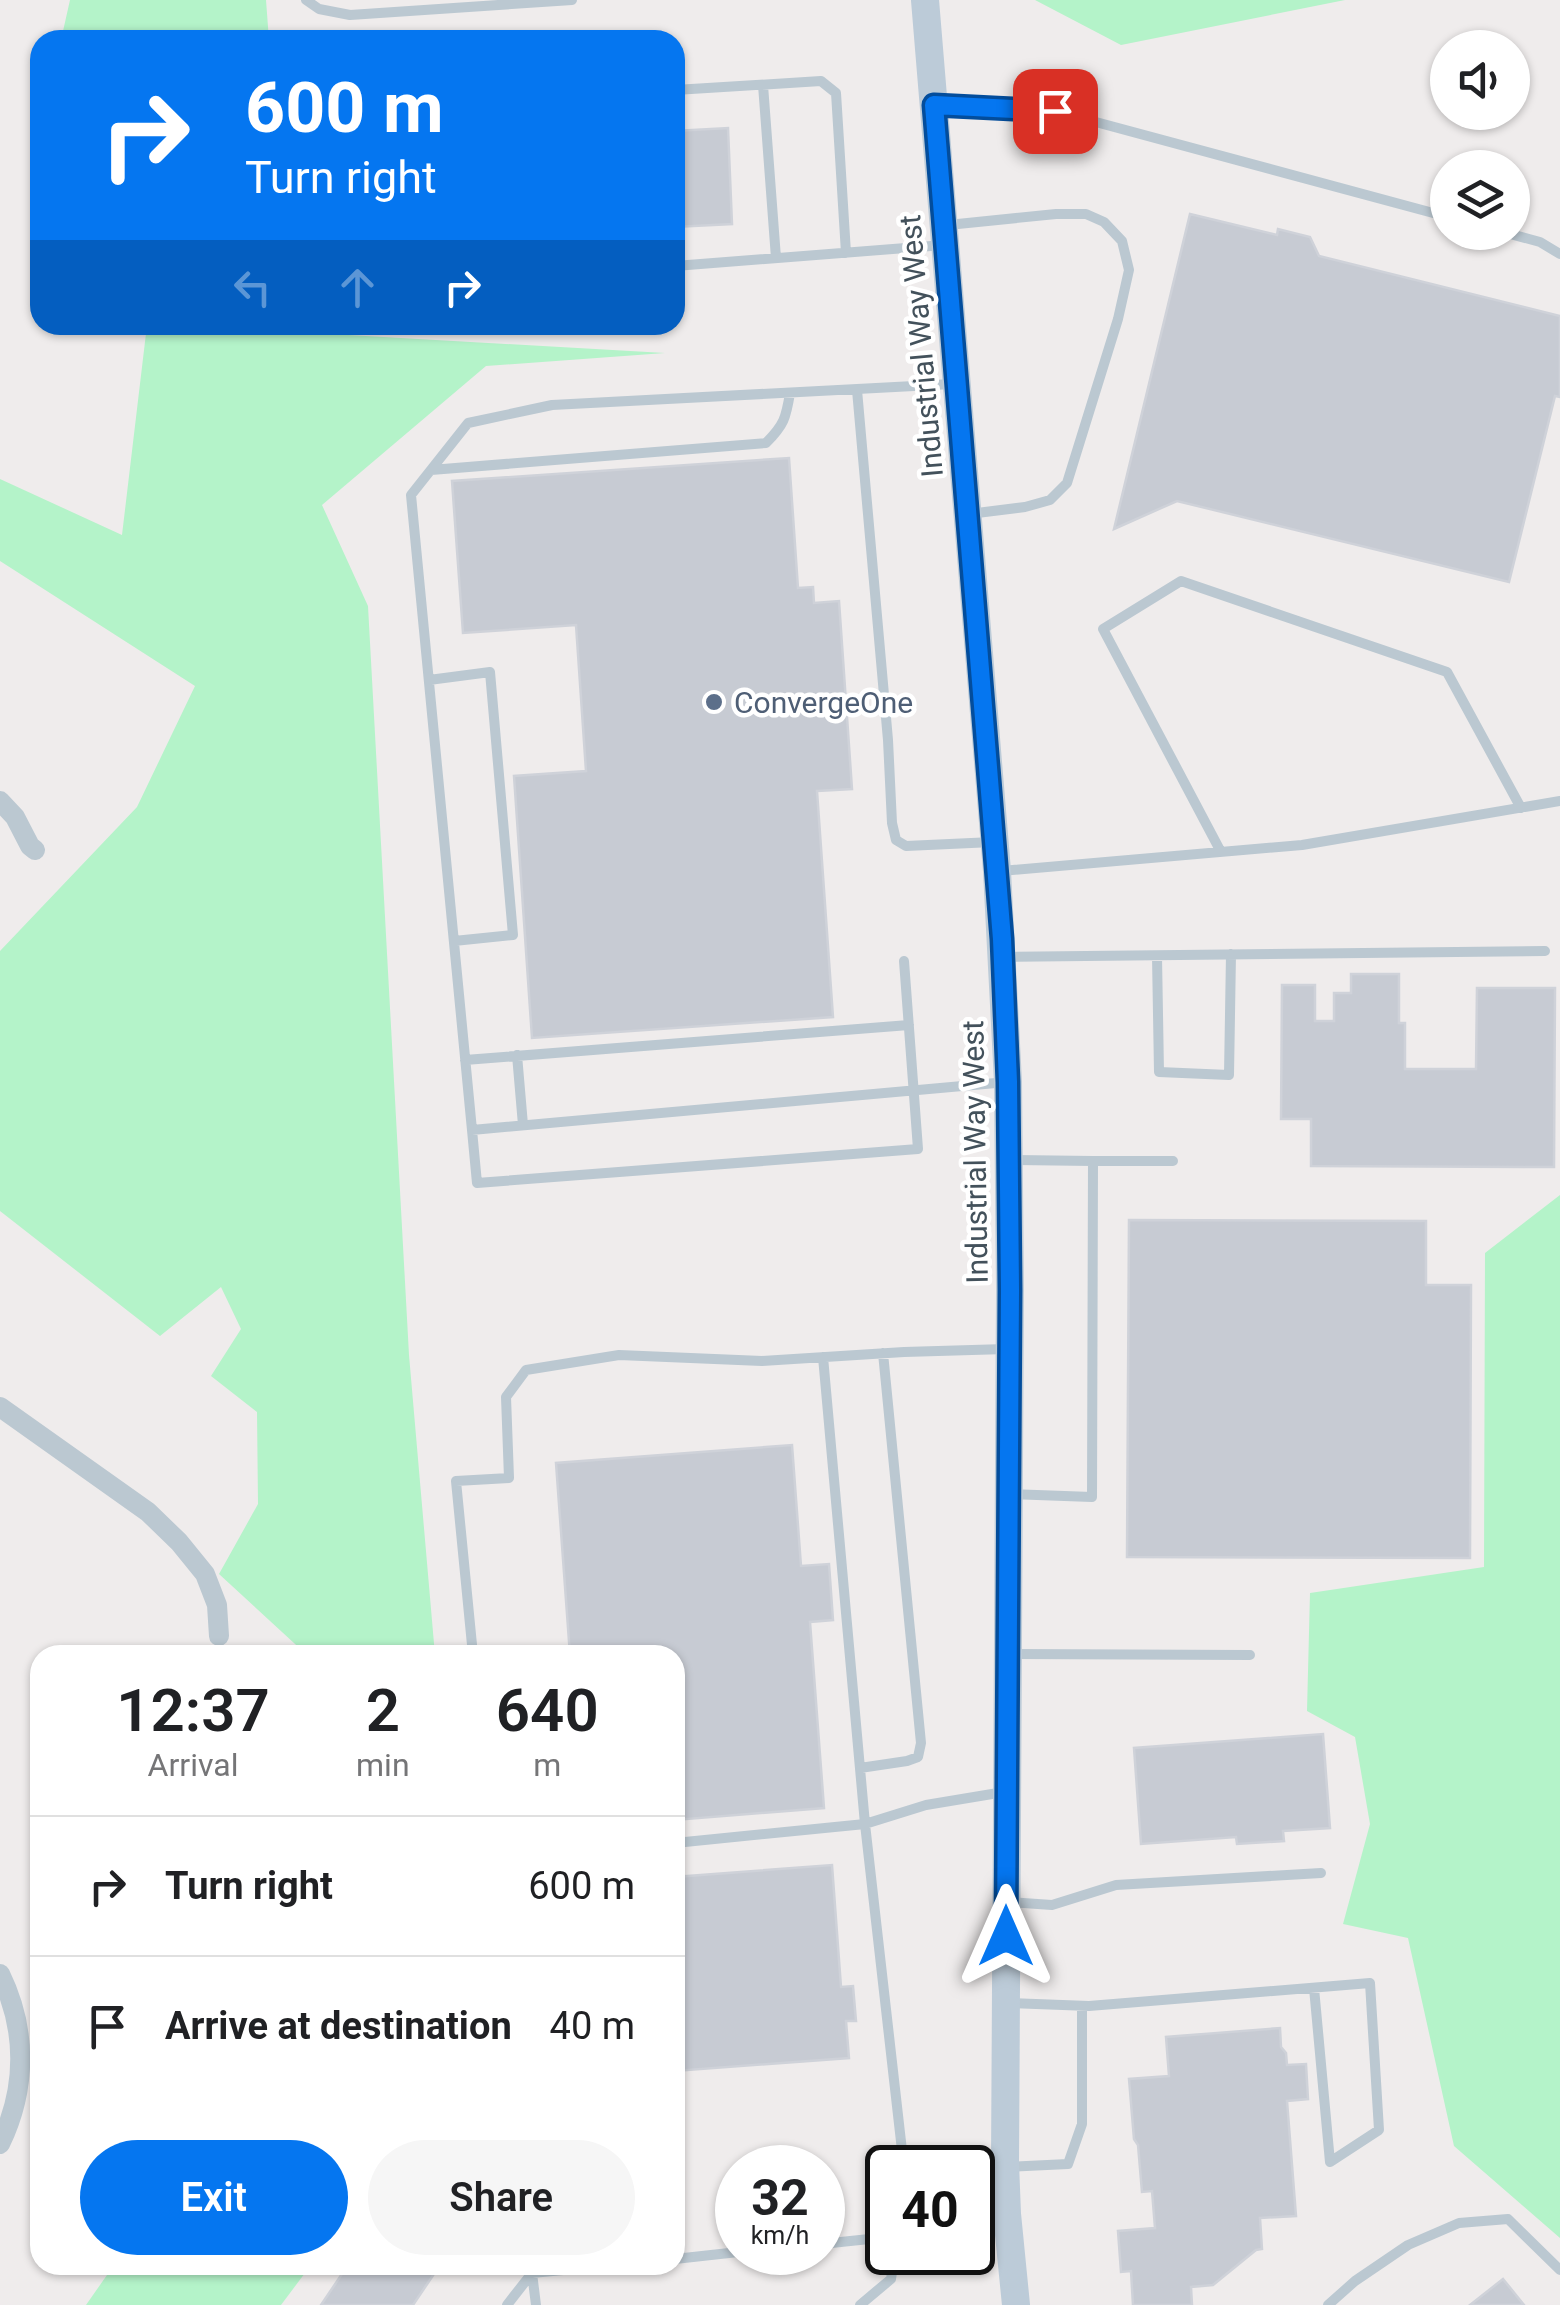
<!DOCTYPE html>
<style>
body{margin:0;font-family:Roboto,sans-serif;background:#f6f6f6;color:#202124;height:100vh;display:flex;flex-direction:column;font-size:38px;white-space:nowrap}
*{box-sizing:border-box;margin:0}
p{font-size:32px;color:#757577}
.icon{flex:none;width:55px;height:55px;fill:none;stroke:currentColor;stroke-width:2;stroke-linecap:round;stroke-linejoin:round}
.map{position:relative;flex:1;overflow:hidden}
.details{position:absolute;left:30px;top:1645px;width:655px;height:630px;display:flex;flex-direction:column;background:#fff;border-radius:30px;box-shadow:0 2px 8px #0004}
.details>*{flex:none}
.top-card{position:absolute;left:30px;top:30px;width:655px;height:305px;border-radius:30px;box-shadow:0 2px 8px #0004;background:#0576f0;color:#fff;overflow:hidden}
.buttons{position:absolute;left:1430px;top:30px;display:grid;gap:20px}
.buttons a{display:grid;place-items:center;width:100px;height:100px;border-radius:50%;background:#fff;box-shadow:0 2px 8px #0004;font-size:50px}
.speed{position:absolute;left:715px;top:2145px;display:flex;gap:20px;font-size:50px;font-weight:700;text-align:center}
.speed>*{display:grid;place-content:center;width:130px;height:130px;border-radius:50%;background:#fff;box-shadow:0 2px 8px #0004;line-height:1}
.speed small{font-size:25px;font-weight:400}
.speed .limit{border:5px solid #111;border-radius:15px;background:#fff;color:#111}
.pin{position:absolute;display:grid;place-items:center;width:85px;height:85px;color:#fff;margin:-42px;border-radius:20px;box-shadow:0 5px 15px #0006}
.me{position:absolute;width:110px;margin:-55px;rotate:0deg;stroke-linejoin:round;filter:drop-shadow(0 0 8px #0008)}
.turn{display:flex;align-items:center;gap:35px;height:210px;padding:0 50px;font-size:45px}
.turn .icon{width:130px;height:130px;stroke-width:2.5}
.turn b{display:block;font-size:70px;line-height:85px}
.lanes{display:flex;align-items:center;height:95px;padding:0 50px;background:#0003;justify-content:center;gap:50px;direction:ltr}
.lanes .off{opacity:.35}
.eta{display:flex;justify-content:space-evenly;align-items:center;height:170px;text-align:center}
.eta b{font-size:60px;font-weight:600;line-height:70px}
.primary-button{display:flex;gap:20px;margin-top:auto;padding:20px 50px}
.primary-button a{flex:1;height:115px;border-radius:60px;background:#0576f0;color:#fff;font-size:40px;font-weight:600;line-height:115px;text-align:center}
.primary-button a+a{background:#f6f6f6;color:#202124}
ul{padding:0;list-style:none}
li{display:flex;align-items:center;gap:30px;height:140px;padding:0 50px;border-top:2px solid #e0e0e0}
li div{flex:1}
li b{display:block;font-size:38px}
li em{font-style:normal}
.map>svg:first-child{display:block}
.green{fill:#b4f3c9}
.building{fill:#c7cbd3;stroke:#cfd2d9;stroke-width:2.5}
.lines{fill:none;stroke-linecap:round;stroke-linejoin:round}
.lane{stroke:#bbc8d1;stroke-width:10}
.street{stroke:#bbc8d1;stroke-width:20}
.secondary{stroke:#bccbd8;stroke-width:28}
.route-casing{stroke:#034d9c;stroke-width:25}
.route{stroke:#0576f0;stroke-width:18}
.service-dot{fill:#5c6f8a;stroke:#fff;stroke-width:4}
.labels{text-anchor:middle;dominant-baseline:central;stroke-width:9;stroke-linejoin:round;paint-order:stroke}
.street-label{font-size:30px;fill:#43515b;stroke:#fff}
.service-label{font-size:30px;fill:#4e5e75;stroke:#fff;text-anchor:start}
</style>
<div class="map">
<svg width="1560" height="2305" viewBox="0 0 1560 2305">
<rect width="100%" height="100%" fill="#efecec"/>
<path class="green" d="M70 0H266L269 40H61Z
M1035 0H1345L1121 45Z
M147 325H294L296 332 665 353 486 366 322 505 368 606 409 1355 435 1655H307L219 1574 258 1504 257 1412 211 1376 241 1329 221 1287 160 1336 0 1211V951L137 807 195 686 0 561V479L122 535Z
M1560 1195V2238L1454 2146 1408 1938 1343 1924 1370 1824 1355 1737 1307 1711 1310 1593 1484 1567 1485 1253Z
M114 2265H311L281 2305H86Z"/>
<path class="building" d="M728 128 732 224 675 227V131Z
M1190 214 1277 235 1278 229 1310 237 1319 256 1560 316V397L1555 396 1509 582 1177 501 1114 529Z
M789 458 798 588 813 587 814 603 839 601 852 789 817 791 833 1017 532 1038 514 776 586 771 576 625 463 633 452 481Z
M1351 974H1399V1023H1405V1069H1476L1477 988H1555L1554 1167 1311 1166V1119H1281L1282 985H1315V1021H1334V993H1351Z
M1129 1220 1426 1221V1285H1471L1470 1558 1127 1557Z
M792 1445 801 1566 829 1564 833 1620 810 1622 824 1808 675 1820V1655H570L556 1463Z
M1323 1734 1330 1828 1283 1831 1284 1841 1237 1844 1236 1837 1141 1844 1134 1748Z
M832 1865 841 1987 853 1986 856 2021H846L849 2058 675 2071V1877Z
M1280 2028 1281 2047 1286 2053 1287 2065 1306 2064 1308 2099 1287 2101 1296 2216 1260 2218 1262 2249 1256 2250 1213 2285 1191 2287 1192 2305H1133L1131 2271 1121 2272 1118 2231 1155 2228 1152 2191 1142 2192 1138 2145 1134 2139 1129 2079 1169 2076 1166 2037Z
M348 2265H440L413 2305H321Z
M1503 2279 1524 2305H1470Z"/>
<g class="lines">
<path class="lane" d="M306 0 319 9 350 15 572 0
M763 85 776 258
M675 90 821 81 836 93 846 253
M934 105 1055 111 1448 217
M948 225 1056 214H1086L1104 222 1122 241 1129 270 1118 319 1067 483 1050 500 1025 507 969 514
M1503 232 1540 242 1560 254
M675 266 944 245
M952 384 552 405 468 423 411 495 472 1130 1007 1082
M857 390 888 740 892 823 896 840 906 846 993 842
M431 470 766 443C784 425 786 418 790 393
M429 680 490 672 513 935 454 941
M1221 852 1103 629 1181 581 1447 672 1521 808
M1001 871 1302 845 1560 801
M1157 956 1159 1072 1229 1075 1231 954
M1004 957 1545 951
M517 1055 523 1125
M465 1060 909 1025
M472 1130 477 1183 918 1149 904 961
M1093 1161H1173
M823 1357 865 1824 904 2168
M1010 1494 1092 1497 1093 1161 1013 1160
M1011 1654 1250 1655
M473 1655 456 1481 509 1478 506 1397 526 1370 619 1355 762 1361 904 1352 1006 1349
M860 1768 907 1761 918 1757 921 1743 883 1353
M675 1843 865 1824 926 1805 1004 1792
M1007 1902 1052 1905 1116 1885 1321 1873
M1007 2003 1089 2006 1370 1983 1379 2130 1330 2162 1314 1988
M972 2173 1005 2167 1068 2164 1082 2124V2006
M822 2244 888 2237
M675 2259 738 2252
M507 2305 532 2273V2265
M536 2305 532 2273 615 2265
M860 2305 891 2279 895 2252
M1328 2305 1355 2281 1408 2245 1459 2223 1508 2219 1560 2270"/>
<path class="street" d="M0 801 15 817 30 846 35 850
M0 1407 148 1512 179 1542 205 1574 217 1605 219 1636
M0 1974C27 2029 27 2088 0 2144"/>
<path class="secondary" d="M925 0 997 871 1008 1082 1010 1290 1005 2163 1007 2214 1016 2305"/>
</g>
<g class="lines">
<g class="route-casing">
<path id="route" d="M1006 1936 1010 1290 1008 1082 1002 939 934 105 1055 111"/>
</g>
<use href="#route" class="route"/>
</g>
<circle class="service-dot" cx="714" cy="702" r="10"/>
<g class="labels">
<g class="street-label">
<text transform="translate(921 346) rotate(-95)">Industrial Way West</text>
<text transform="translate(975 1152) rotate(-91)">Industrial Way West</text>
</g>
<g class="service-label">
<text x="734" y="702">ConvergeOne</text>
</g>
</g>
</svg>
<div class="buttons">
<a><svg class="icon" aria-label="sound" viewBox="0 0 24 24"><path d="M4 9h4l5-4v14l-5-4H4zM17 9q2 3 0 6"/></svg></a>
<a><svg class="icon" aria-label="layers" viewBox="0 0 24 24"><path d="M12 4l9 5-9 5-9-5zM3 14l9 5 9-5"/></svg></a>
</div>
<div class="speed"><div>32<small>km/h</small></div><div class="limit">40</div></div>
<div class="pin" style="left:1055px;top:111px;background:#d93025"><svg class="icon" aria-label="arrive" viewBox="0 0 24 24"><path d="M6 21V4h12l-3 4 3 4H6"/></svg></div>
<svg class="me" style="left:1006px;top:1936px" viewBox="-20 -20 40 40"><path d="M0-17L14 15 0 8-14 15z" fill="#0576f0" stroke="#fff" stroke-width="4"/></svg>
<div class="top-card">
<div class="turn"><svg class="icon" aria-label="right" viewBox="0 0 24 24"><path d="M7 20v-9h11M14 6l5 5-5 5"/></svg><div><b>600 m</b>Turn right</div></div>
<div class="lanes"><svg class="icon off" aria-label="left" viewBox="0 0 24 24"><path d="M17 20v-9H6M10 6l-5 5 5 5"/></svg><svg class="icon off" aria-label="ahead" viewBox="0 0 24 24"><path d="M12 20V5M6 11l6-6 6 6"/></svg><svg class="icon" aria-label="right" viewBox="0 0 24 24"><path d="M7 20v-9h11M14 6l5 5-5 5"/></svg></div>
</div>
<section class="details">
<div class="eta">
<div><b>12:37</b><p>Arrival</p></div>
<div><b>2</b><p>min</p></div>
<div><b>640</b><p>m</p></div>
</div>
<ul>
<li><svg class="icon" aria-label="right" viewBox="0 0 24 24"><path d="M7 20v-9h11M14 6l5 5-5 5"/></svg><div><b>Turn right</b></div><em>600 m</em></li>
<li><svg class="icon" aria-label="arrive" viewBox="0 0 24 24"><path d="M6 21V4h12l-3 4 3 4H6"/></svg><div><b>Arrive at destination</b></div><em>40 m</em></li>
</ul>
<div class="primary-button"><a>Exit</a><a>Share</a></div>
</section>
</div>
